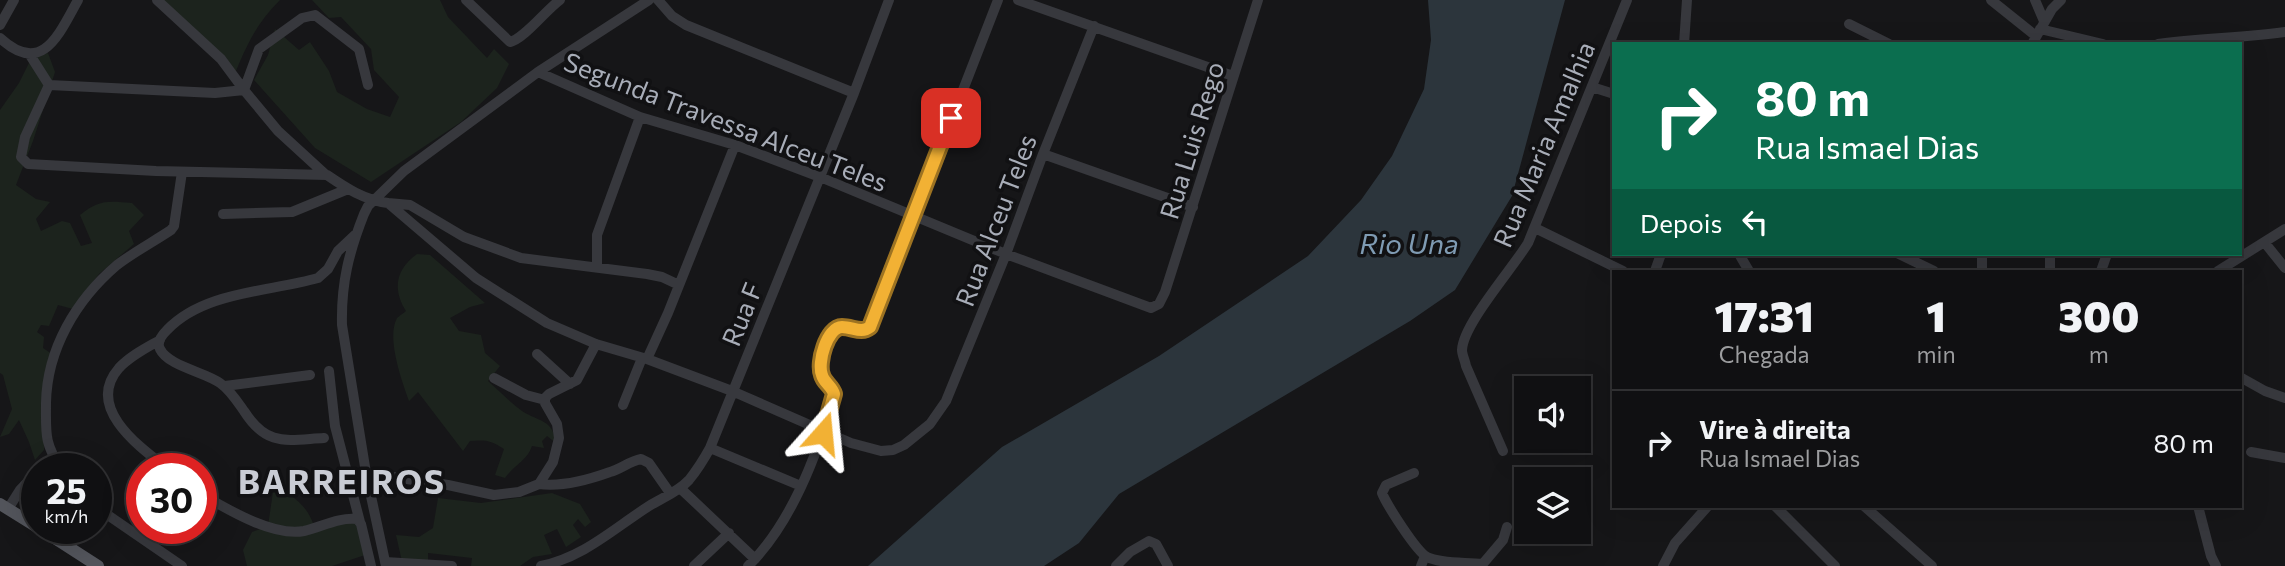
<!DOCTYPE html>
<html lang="pt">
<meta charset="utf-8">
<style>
body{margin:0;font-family:Commissioner,sans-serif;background:#1e1e20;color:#f1f3f6;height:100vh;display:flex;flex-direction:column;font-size:26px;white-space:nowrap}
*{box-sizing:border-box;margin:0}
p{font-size:23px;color:#9c9d9f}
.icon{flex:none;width:38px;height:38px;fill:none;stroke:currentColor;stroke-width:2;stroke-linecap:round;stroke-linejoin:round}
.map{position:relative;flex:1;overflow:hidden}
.details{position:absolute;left:1612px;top:270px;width:630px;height:238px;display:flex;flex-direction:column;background:#101012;border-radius:0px;box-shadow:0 7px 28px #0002,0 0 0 2px #303032}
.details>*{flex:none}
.top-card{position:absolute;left:1612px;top:42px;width:630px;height:214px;border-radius:0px;box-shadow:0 7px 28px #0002,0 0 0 2px #303032;background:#0b6e4f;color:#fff;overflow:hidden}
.buttons{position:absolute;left:1514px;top:376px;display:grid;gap:14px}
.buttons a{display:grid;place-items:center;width:77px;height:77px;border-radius:0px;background:#101012;box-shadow:0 7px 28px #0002,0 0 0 2px #303032;font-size:35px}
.speed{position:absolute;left:21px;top:453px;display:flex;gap:14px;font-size:35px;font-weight:700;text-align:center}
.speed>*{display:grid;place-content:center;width:91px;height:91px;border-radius:50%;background:#101012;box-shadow:0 7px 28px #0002,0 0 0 2px #303032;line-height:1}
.speed small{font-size:18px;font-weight:400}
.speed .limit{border:10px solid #d22;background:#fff;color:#111}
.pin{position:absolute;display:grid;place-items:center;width:60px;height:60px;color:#fff;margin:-30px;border-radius:14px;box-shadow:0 4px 10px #0006}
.me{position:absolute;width:77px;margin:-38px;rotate:18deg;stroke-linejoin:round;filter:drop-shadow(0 0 5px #0008)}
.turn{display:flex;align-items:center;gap:24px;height:147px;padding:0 28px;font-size:32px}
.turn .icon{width:91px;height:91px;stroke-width:2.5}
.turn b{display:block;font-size:49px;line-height:60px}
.then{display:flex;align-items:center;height:66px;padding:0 28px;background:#0003;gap:14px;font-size:26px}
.eta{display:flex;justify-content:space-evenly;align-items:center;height:119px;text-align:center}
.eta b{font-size:42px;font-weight:800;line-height:49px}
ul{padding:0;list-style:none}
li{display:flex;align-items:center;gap:21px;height:105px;padding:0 28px;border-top:2px solid #303032}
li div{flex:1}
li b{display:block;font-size:26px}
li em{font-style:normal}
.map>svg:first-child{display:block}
.green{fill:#1c231d}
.water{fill:#2c353c}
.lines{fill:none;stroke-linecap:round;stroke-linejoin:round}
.minor{stroke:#37383d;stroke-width:10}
.major{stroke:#53555c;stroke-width:12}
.route-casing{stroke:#9d7322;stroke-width:18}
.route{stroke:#f2b134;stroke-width:12}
.labels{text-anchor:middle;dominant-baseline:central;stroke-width:7;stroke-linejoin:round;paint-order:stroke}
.street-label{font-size:26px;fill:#a8adb8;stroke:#111113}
.water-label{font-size:28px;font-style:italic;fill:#7f9bb3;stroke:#111113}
.district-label{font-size:33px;font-weight:bold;letter-spacing:2px;fill:#c9ccd4;stroke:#111113}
</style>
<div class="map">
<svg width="2285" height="566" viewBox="0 0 2285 566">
<rect width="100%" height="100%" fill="#161618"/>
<path class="green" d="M161 0H280C258 22 248 42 236 71L180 15Z
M312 0H440L448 17 487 58 494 49 509 64 497 88 461 122 371 182 315 148 254 80 268 55 275 29 299 50 310 42 329 71 337 92 367 109 390 117 399 97 374 70 371 49 341 17 329 18Z
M48 53 55 72 33 141 16 185 36 199 50 202 36 219 41 231 62 221 70 223 81 246 92 243 80 215C99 199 109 201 132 203L144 215 129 231 134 244 99 274 73 309 58 305 49 326 41 325 37 332 44 337 43 348 52 354 45 405 44 450 35 460 29 442 19 420 9 434 0 437 12 409 3 375 0 373V110L19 83 32 57Z
M417 254 430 255 485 303 470 307 450 318 459 331 481 335 485 353 500 366 488 381C499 391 510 402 522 411 539 422 553 419 556 443L547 436 542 441 544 448 532 446C527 461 514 465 505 478L495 475 504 449C490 440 486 440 470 441L463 451 418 392 409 401C402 381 386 338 397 318 398 317 405 312 406 311 392 289 396 269 417 254Z
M37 475V513L16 499Z
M274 485C294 497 308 505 315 529L357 521 365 555 332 566H247L243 550 252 532 268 526Z
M552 493 580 504 591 522 585 527 578 519 573 525 581 537 566 547 557 529 544 535 552 554 533 557 520 566H471L472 558 428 553V565L403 566 396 535 419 537 433 528 438 498 481 503Z"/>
<path class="water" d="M1428 0H1565L1512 196 1455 290 1410 321 1119 494 1079 543 1044 566H868L1002 447 1159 356 1308 256 1361 200 1392 156 1424 89 1431 40Z"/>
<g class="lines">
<path class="minor" d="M157 0 221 59 244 90 278 131 326 175
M466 0 510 42C524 39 546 10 560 0
M658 0 672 16 686 25 854 93
M1018 0 1233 76
M1991 0 2036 36
M2035 0 2044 21
M1849 24 1889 44
M0 25 14 0
M2040 29 2103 44
M0 38C42 77 59 34 78 0
M1684 44 1687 0
M2032 44 2052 9 2061 0
M2158 44C2200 38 2243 38 2285 32
M30 55 49 85
M538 72 640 117 735 145 820 177 1006 254 1151 308 1159 304 1165 292 1258 0
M49 85 25 137 21 157 28 164 156 171 327 175C346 188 364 200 388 203L476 278 547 323 596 344 647 359 732 391 851 443 881 451 893 450 904 445 930 424 946 401 1006 254 1043 154 1094 26
M49 85 215 93 244 90 259 49 302 18 315 15 359 49 368 85
M1592 87 1614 94
M1043 154 1193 207
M388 203 410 205 464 237 521 258 647 274 662 277 679 285
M223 214 292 212 348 189
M1535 228 1623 271
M2265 243 2285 268
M1739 254 1749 271
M1899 254 1934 271
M597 266V235L640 117
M1655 271 1661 254
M1982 271V254
M2050 271V254
M2101 271 2107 254
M2218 271 2285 229
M160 340C146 348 130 356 119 368 84 408 141 448 168 469
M537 354 570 384
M647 359 668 313 735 145
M329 371 335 426 360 522
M2240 377 2265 391 2285 398
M494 378 526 395 545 400
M225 386 310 375
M623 405 642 358
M324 438C286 440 267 447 244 411 237 401 230 390 220 383 205 372 168 366 160 349 156 342 162 335 167 330 204 291 269 292 318 278L328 269 338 251 355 235
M710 448 801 486
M1503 451 1466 366C1465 360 1462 355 1462 350 1463 324 1513 268 1528 243L1627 0
M2251 452 2285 458
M40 469 54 459
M61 469C44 442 46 434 46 403 47 349 76 300 117 265 134 252 153 242 171 230L174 226 182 172
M366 473 448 485 494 495 519 492 539 484 553 462 559 438 557 424 545 403V398L549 394 577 380 596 344
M1414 473 1386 485 1382 493C1387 505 1416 551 1427 557 1442 564 1466 562 1482 564
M539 484C562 487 588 480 610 472 621 469 630 461 641 459L649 463 670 493
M680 488 755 559
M201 494C227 509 273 537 304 531 322 527 338 517 357 519L361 524 371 566
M1775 506 1835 566
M1864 506 1932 566
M2198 506 2211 556 2216 566
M96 507 182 566
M8 509 20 490 37 472
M385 562 452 566
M386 566 366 473 342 325C341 283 349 252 364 214L368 206 404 171 538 72 649 0
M541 566C584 557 613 529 649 506 662 498 678 492 689 480 697 470 704 459 710 448L854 93 889 0
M694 566 729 533
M748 566C787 528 811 470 827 419 830 411 836 400 834 393 833 386 826 380 822 375 821 364 824 332 837 328 845 325 857 330 865 331L872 324 998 0
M1116 566 1130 552 1149 541 1156 544 1168 566
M1421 566 1425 556
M1481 566 1503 540 1507 527
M1663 566 1675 543 1708 506"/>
<path class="major" d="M0 504 37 527
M39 528 98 566"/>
</g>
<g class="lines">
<g class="route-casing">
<path id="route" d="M823 433 834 394C832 386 824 383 822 375 817 363 827 327 842 327 853 327 861 334 870 327L951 118"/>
</g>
<use href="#route" class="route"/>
</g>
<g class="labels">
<g class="street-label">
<text transform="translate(726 121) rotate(21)">Segunda Travessa Alceu Teles</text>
<text transform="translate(1191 140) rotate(-73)">Rua Luis Rego</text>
<text transform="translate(1543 144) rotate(-67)">Rua Maria Amalhia</text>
<text transform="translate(995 220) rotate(-69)">Rua Alceu Teles</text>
<text transform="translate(741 314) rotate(-68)">Rua F</text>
</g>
<g class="water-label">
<text x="1409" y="243">Rio Una</text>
</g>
<g class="district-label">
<text x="342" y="480">BARREIROS</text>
</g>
</g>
</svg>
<div class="buttons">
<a><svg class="icon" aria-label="sound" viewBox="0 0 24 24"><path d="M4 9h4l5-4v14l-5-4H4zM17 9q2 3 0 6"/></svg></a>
<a><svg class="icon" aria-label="layers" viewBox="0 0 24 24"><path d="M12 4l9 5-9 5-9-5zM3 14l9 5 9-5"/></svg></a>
</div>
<div class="speed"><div>25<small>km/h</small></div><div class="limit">30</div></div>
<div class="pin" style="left:951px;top:118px;background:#d93025"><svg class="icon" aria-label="arrive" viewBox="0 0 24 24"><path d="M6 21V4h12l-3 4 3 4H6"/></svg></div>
<svg class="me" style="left:823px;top:433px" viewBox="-20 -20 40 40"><path d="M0-17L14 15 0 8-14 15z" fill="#f2b134" stroke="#fff" stroke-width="4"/></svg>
<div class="top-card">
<div class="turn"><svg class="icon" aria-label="right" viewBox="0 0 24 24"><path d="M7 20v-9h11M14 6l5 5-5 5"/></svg><div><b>80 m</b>Rua Ismael Dias</div></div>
<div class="then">Depois<svg class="icon" aria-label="left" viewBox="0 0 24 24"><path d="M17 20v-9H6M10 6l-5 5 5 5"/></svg></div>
</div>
<section class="details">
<div class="eta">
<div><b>17:31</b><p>Chegada</p></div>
<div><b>1</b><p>min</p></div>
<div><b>300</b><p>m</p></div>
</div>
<ul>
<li><svg class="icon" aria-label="right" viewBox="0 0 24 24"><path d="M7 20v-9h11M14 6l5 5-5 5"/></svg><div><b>Vire à direita</b><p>Rua Ismael Dias</p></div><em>80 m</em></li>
</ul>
</section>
</div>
